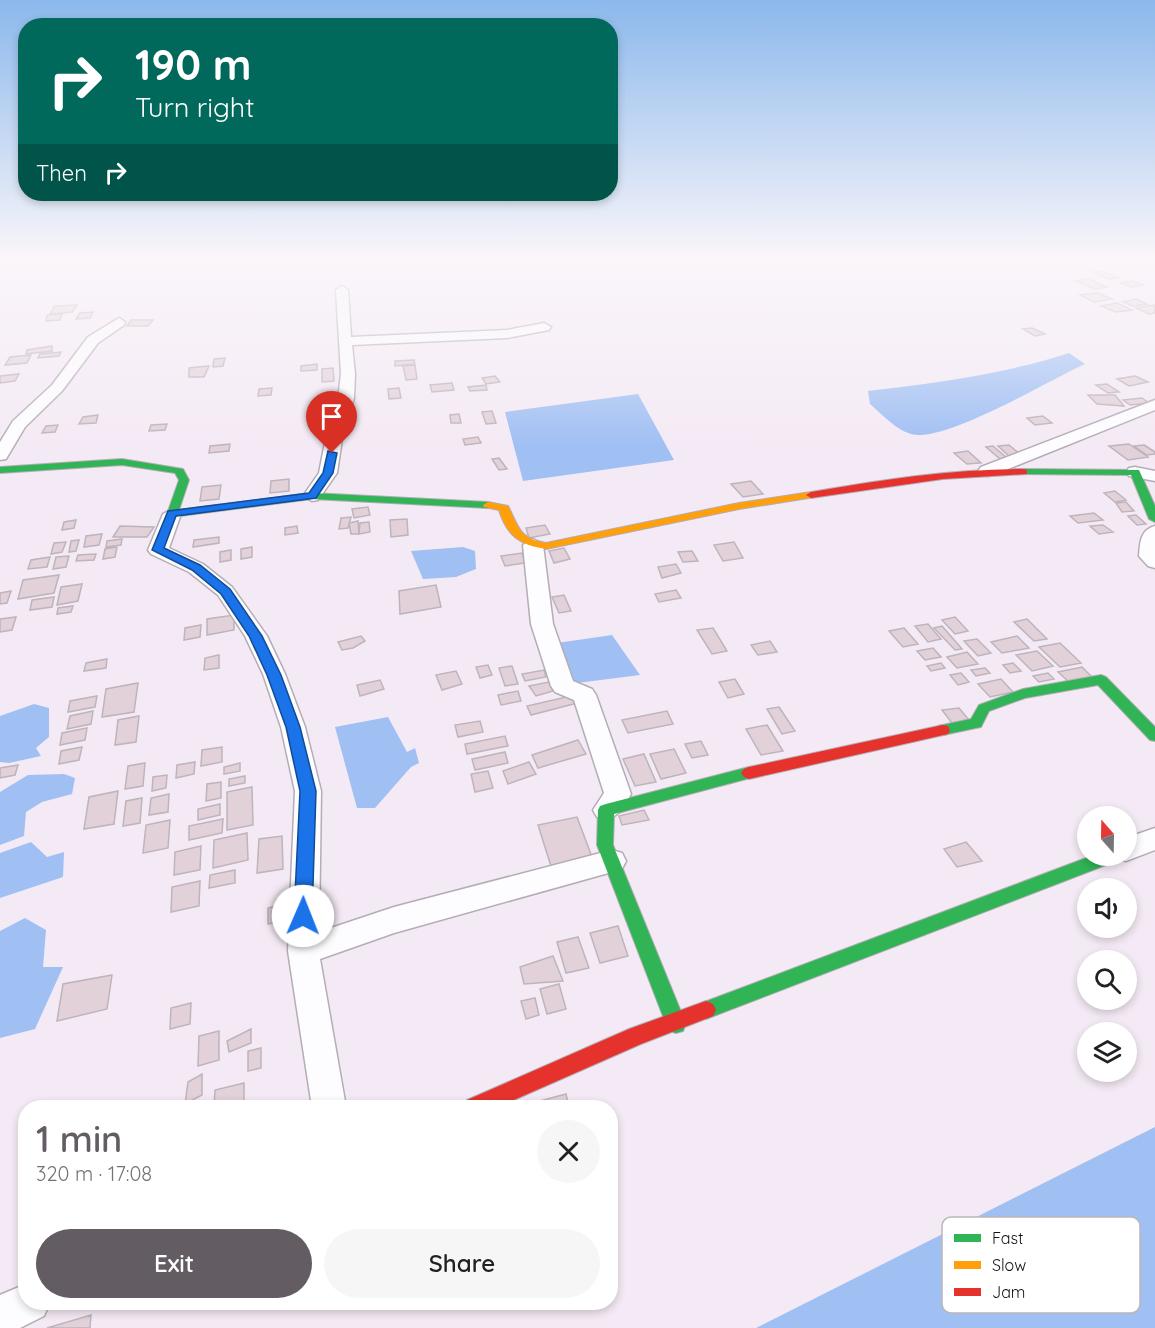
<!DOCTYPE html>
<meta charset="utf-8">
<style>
body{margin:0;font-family:Quicksand,sans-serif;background:#f6f6f6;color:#202124;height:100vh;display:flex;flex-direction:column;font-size:22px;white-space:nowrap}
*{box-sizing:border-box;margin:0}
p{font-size:20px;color:#757577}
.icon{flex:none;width:33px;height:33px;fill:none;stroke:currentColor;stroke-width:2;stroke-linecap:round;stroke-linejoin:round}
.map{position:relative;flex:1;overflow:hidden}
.sheet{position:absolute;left:18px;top:1100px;width:600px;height:210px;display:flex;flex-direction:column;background:#fff;border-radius:24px;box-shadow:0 3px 9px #0003}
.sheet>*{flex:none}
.banner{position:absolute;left:18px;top:18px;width:600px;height:183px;border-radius:24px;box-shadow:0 3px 9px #0003;background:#00695c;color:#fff;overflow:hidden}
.needle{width:39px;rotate:340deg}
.controls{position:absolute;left:1077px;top:806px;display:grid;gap:12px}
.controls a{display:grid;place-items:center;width:60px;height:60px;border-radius:50%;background:#fff;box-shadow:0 3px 9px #0003;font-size:30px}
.pin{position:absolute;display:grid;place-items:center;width:51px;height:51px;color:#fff;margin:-62px -26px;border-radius:50% 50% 50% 0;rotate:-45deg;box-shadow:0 0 6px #0007}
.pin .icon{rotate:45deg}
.me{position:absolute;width:66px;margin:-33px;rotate:1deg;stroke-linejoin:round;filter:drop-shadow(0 0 4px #0008)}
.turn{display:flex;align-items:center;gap:21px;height:126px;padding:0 18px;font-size:27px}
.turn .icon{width:78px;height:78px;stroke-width:2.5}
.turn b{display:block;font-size:42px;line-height:51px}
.then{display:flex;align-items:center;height:57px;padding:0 18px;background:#0003;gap:12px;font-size:22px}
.round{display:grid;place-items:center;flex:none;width:63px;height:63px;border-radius:32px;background:#f6f6f6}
.overview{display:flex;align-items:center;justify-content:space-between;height:102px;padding:0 18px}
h1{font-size:36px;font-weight:600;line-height:45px;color:#635c63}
.primary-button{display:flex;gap:12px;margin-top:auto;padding:12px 18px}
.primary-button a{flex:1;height:69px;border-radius:36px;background:#635c63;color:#fff;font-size:24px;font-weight:600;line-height:69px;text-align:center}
.primary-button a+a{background:#f6f6f6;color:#202124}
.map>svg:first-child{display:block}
.water{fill:#a0bff3}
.building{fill:#e3d1da;stroke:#beb4bb;stroke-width:1.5}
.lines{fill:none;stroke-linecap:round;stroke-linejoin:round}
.street-casing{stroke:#b4adb5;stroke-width:3}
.fast-casing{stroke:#b4adb5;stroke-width:2}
.slow-casing{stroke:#b4adb5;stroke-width:2}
.jam-casing{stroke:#b4adb5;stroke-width:2}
.street{fill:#fdfcfe;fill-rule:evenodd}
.fast{fill:#30b455;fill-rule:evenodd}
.slow{fill:#ff9f0a;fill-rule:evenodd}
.jam{fill:#e5322d;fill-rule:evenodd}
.route{fill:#1a73e8;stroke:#114b97;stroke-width:1.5}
.key{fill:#fff;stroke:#b9b7b9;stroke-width:1.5}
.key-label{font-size:16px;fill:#150f15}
</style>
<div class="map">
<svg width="1155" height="1328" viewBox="0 0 1155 1328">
<rect width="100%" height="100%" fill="#f4eaf5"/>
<path class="water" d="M1069 353 1085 364C1044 383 961 433 920 435 901 436 883 415 870 404L868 391C935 383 1005 374 1069 353Z
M638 394 674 460 523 481 505 412Z
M463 547 475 551 476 569 456 577 423 579 411 551Z
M612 635 640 675 569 684 557 643Z
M34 704 49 708V737L36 748 41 756 9 763 0 762V716Z
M388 717 407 752 415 748 419 763 411 767 375 808H357L335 727Z
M64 774 75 778 72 794 42 802 26 812 24 836 0 845V792L28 775Z
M31 842 47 857 64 852 63 877 0 898V853Z
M25 918 46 930 43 967H63L35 1029 0 1038V931Z
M1155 1127V1328H756Z"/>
<path class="building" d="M1102 271 1118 278 1108 279 1093 272Z
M1089 279 1107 287 1095 289 1076 281Z
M1133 281 1144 285 1131 287 1120 283Z
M1097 293 1112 299 1094 302 1080 295Z
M1136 299 1147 304 1133 306 1123 302Z
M1117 303 1132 310 1116 312 1101 306Z
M77 305 72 312 50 314 55 306Z
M1154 305 1155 313 1149 314 1136 308Z
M93 312 90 318 76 319 80 313Z
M62 314 60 320 46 321 47 315Z
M131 320H153L148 326H127Z
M1032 328 1045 334 1035 336 1023 329Z
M52 346V351L26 354 27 350Z
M61 352 59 356 38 358 40 354Z
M31 355 27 363 5 365 10 357Z
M225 358 223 366 213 367 214 359Z
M414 360 415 364 395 366V361Z
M317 364V370L301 371V366Z
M415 365 417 379 406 380 403 366Z
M209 366 204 377H189V368Z
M333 368 334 381 322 382V369Z
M19 374 15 381 0 383V376Z
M495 376 500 382 486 384 482 378Z
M1135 376 1148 382 1129 386 1117 379Z
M452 383 454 390 432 392 430 385Z
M1107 384 1119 392 1108 393 1096 385Z
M486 385 487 390 470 391 468 387Z
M272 388 271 395 258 396 259 389Z
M399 388 401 398 389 399 388 389Z
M1088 395H1115L1124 406 1097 404Z
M1142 398 1149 403 1130 405 1123 400Z
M492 411 496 423 486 424 482 412Z
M459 414 461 423H451L450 415Z
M98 415 96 423 79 424 83 417Z
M1043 416 1052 423 1035 425 1027 418Z
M167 424 165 430 149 431 151 425Z
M58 425 55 432 42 433 46 426Z
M478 437 481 443 465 445 463 439Z
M230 444 229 451 209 453 210 446Z
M1129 444 1148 457 1128 460 1109 446Z
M1009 445 1021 455 1009 456 998 446Z
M1144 445 1155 452V454L1147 455 1134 446Z
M993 446 1007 458 1000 459 986 447Z
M968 451 981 463 967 464 954 453Z
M499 458 507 469 499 470 492 459Z
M289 479V491L270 493 271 481Z
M751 481 763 494 743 497 731 484Z
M221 485 219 499 200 501 202 487Z
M1115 491 1126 500 1115 502 1104 493Z
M1126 502 1134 511 1122 512 1116 503Z
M368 507 370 515 354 518 352 509Z
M1094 513 1103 520 1078 523 1070 516Z
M1136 515 1146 524 1137 525 1128 516Z
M351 517 348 528 339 529 341 518Z
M407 519 408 535 391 537 390 520Z
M76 520 74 528 62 530 64 522Z
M358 521 359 534H351L349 523Z
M369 522 370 532 359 534 360 523Z
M545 525 550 534 529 538 526 528Z
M1103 525 1113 532 1099 534 1090 526Z
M120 526 154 527 147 537H113Z
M297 526 298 533 285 535V528Z
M102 534 99 545 84 547 86 536Z
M219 537V543L193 547 194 540Z
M122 539 121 545 106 547 107 541Z
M79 540 76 551 69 552 71 541Z
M66 542 62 552 51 554 54 543Z
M734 542 743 558 723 561 714 545Z
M117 547 115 557 103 559 105 549Z
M252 547V557L241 559V549Z
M564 548 570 559 554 563 549 551Z
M231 550V560L220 562V552Z
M692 551 698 561 683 562 678 552Z
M522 553 525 563 505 566 501 556Z
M96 554 94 560 76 561 78 555Z
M69 556 66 567 53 569 56 557Z
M50 557 47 567 28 569 31 560Z
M676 564 681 573 662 578 658 567Z
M59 575 54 593 18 599 23 580Z
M82 584 78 601 57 605 61 587Z
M436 585 441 607 400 614 399 591Z
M676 590 681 598 659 602 655 594Z
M11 591 7 603 0 604V593Z
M564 595 571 611 559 613 552 597Z
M54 597 52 607 30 610 32 600Z
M73 606 71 612 57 614 58 608Z
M234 615V630L207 635V619Z
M16 617 12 630 0 632V619Z
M955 617 968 631 955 634 942 620Z
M1027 619 1047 639 1034 641 1014 622Z
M928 624 941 639 928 642 915 626Z
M201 625 200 637 184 640 185 628Z
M942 626 962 649 955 650 934 628Z
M713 628 727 651 712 654 697 630Z
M904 628 918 644 903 647 889 631Z
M361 636 365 641 353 648 342 650 338 642Z
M1017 636 1029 648 1002 653 991 642Z
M977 639 991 653 978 656 964 641Z
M770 641 777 652 758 655 751 645Z
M1060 643 1081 663 1060 667 1039 647Z
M933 648 941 657 925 660 917 651Z
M1037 651 1053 666 1032 671 1016 655Z
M967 652 978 664 957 668 947 657Z
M219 655V668L204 670 205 658Z
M107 659 106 668 84 671 86 663Z
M941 663 945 668 931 671 927 666Z
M1013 663 1021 671 1010 673 1003 665Z
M488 665 492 675 480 678 476 667Z
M512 666 518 684 505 686 499 668Z
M1082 667 1092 677 1069 682 1058 672Z
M985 668 990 673 976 676 971 670Z
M544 670 546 677 525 681 522 674Z
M456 671 462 684 442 690 436 675Z
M961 673 969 682 958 685 950 675Z
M1048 673 1054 679 1039 682 1033 676Z
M735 679 744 694 728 698 719 682Z
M1001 679 1013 692 990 697 978 684Z
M380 680 384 689 360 696 357 685Z
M549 682 553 691 536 696 529 686Z
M138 683 134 712 102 717 106 689Z
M518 691 521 701 501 705 498 695Z
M575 695 581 702 531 715 527 706Z
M97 696 95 707 68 712 70 701Z
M779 707 795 731 782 734 767 709Z
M959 708 969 720 952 723 942 710Z
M93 711 91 724 67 729 70 716Z
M667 711 673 724 628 733 622 720Z
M139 716 136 742 115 745 118 720Z
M480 721 483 732 458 737 455 725Z
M767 725 783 751 761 755 746 729Z
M87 728 85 740 60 745 62 733Z
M505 736 508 746 467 754 465 744Z
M578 740 586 754 538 768 532 755Z
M701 741 708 755 692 758 685 744Z
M82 747 79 760 59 764 61 751Z
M222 747V762L201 766 202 750Z
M674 749 686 773 661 779 650 754Z
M505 752 508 763 475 770 472 759Z
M644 754 656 782 635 786 623 759Z
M195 762 194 774 176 778 177 765Z
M529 762 536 774 508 784 503 771Z
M145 763 143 786 125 789 128 766Z
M240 763V771L224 774V767Z
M18 765 15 775 0 778V768Z
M488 771 493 788 475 792 471 774Z
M167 775 166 788 152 791 153 777Z
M245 776V783L229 786V779Z
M221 782V798L206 801 207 784Z
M252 787 253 825 227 830V792Z
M118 791 114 824 84 829 89 797Z
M169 794 168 812 149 815 151 798Z
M142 798 140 823 123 826 126 801Z
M220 804V815L198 820V809Z
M644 810 649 820 622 825 619 816Z
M577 817 592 857 551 866 538 825Z
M223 819 222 833 189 840V826Z
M170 820 168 848 143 853 146 825Z
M247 833 248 860 213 868 214 840Z
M282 836 283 869 257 873 259 839Z
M966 842 982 861 957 867 944 849Z
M201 846 200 870 174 875 175 852Z
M235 870V883L209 888 210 875Z
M200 881 199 906 171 912 172 887Z
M281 905 282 921 268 924V908Z
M618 926 628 956 600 963 590 933Z
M578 937 589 968 566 973 557 942Z
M553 956 563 981 524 984 520 967Z
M112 975 107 1009 57 1021 63 984Z
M559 984 566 1009 547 1014 540 989Z
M535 998 539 1015 526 1019 521 1001Z
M191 1003 190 1024 170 1029 171 1008Z
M251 1029V1043L229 1052 227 1041Z
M219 1031V1060L198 1066 199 1036Z
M261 1048V1068L248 1071V1051Z
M202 1074V1095L185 1104 188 1082Z
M244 1083V1102L214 1107 215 1090Z
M566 1094 569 1107H538L536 1102Z
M91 1315 90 1328H47Z"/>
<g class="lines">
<g class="street-casing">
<path id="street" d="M342 286 348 290 351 337 507 330 544 323 551 327 549 330 507 338 352 345 355 374 354 398 343 432 337 473 318 500 312 501 303 496 319 473 327 432 338 398 341 374 336 290Z
M119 318 125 322 124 325 98 343 62 391 25 427 6 459 0 460V442L13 421 52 385 88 337Z
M1155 400V410L993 475 987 476 978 471 981 467Z
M1135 467 1155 471V481L1129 476 1126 472 1129 468Z
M172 509 181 514 169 548 203 564 232 587 267 636 285 674 305 727 321 791 319 932 394 907 612 850 622 853 626 861 622 869 612 872 394 933 320 959 346 1107H312L288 951 295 791 281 727 263 674 245 636 218 595 189 572 151 554 148 550 163 514Z
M1155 526V568L1148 566 1139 556C1140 543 1140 530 1155 526Z
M533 539 543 545 553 624 573 681 592 689 596 695 631 794C623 809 615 823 597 817L593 810 604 793 574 700 555 692 551 686 531 624 523 545Z
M1155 828V850L1126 861 1116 858 1115 855H1126V838Z
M26 1284V1302H50L44 1316 20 1328H0V1295Z"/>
</g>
<g class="fast-casing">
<path id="fast" d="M122 459 183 469 189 480 179 510 312 493 488 502 493 505 488 508 312 499 172 517 167 514 179 480 175 473 122 465 0 473V467Z
M1023 469 1139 470 1155 506V522L1149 519 1131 475 1019 474V470Z
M1101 675 1106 677 1155 727V741L1150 740 1098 685 1025 698 989 711 981 727 976 728 943 735 938 734 936 730 938 726 971 719 979 705 1023 689Z
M749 767 754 769 757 773 754 777 614 814 613 845 686 1024 683 1031 676 1033 669 1031 666 1024 597 845 598 810 600 806 606 804Z
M1094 855H1121L1119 860 706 1019 699 1016 696 1010 699 1004Z"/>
</g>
<g class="slow-casing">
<path id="slow" d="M811 492 815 493V497L739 509 546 549C520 545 507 536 499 510L484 507 483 505 488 502 508 506C519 527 518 538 546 543L739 503Z"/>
</g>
<g class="jam-casing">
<path id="jam" d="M1023 469 1027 470V474L943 479 811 498 806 495 811 492C882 480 951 469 1023 469Z
M943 725 948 726 950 730 948 734 749 779 744 777 741 773 744 769 749 767Z
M706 1001 713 1004 716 1010 713 1016 641 1044 498 1107H464L467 1100 629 1029Z"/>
</g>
<use href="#street" class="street"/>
<use href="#fast" class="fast"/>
<use href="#slow" class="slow"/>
<use href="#jam" class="jam"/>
</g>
<linearGradient id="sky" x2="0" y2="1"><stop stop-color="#8bb8ec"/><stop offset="0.58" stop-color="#faf6fa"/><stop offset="1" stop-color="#faf6fa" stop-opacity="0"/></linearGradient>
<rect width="1155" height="446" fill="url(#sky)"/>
<path class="route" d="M328 451 337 453 333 473 316 498 176 516 164 548 200 565 230 589 262 636 281 675 300 727 316 791 312 916 310 922 303 924 297 922 294 916 300 791 286 727 267 675 249 636 221 594 192 570 152 550 168 511 309 493 323 473Z"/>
<rect x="942" y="1217" width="198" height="96" rx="9" class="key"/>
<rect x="954" y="1234" width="27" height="8" fill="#30b455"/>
<rect x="954" y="1261" width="27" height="8" fill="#ff9f0a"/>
<rect x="954" y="1288" width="27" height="8" fill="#e5322d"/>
<g class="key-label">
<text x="992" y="1244">Fast</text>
<text x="992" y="1271">Slow</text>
<text x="992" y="1298">Jam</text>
</g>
</svg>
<div class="controls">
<a><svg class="needle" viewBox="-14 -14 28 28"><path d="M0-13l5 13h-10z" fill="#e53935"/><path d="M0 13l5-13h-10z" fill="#757577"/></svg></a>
<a><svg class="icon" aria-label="sound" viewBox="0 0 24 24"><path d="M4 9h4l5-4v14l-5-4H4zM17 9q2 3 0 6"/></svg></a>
<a><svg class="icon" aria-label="search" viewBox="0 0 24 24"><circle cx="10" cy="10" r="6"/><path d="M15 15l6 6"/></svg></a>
<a><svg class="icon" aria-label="layers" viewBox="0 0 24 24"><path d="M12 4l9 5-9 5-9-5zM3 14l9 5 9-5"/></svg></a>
</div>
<div class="pin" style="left:332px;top:453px;background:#d93025"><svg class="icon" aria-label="arrive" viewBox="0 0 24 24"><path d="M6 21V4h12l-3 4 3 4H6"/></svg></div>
<svg class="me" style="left:303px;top:916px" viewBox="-20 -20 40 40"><circle r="19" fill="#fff"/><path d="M0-13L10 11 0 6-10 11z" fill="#1a73e8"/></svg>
<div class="banner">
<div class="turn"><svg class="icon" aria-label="right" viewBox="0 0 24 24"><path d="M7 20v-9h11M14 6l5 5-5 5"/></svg><div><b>190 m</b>Turn right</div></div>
<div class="then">Then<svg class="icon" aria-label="right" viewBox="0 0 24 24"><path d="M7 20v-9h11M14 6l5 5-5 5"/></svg></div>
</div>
<section class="sheet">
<div class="overview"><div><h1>1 min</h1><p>320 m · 17:08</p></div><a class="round"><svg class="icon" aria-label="close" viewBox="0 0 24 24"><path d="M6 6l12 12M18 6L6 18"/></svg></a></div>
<div class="primary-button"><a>Exit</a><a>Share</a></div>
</section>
</div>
